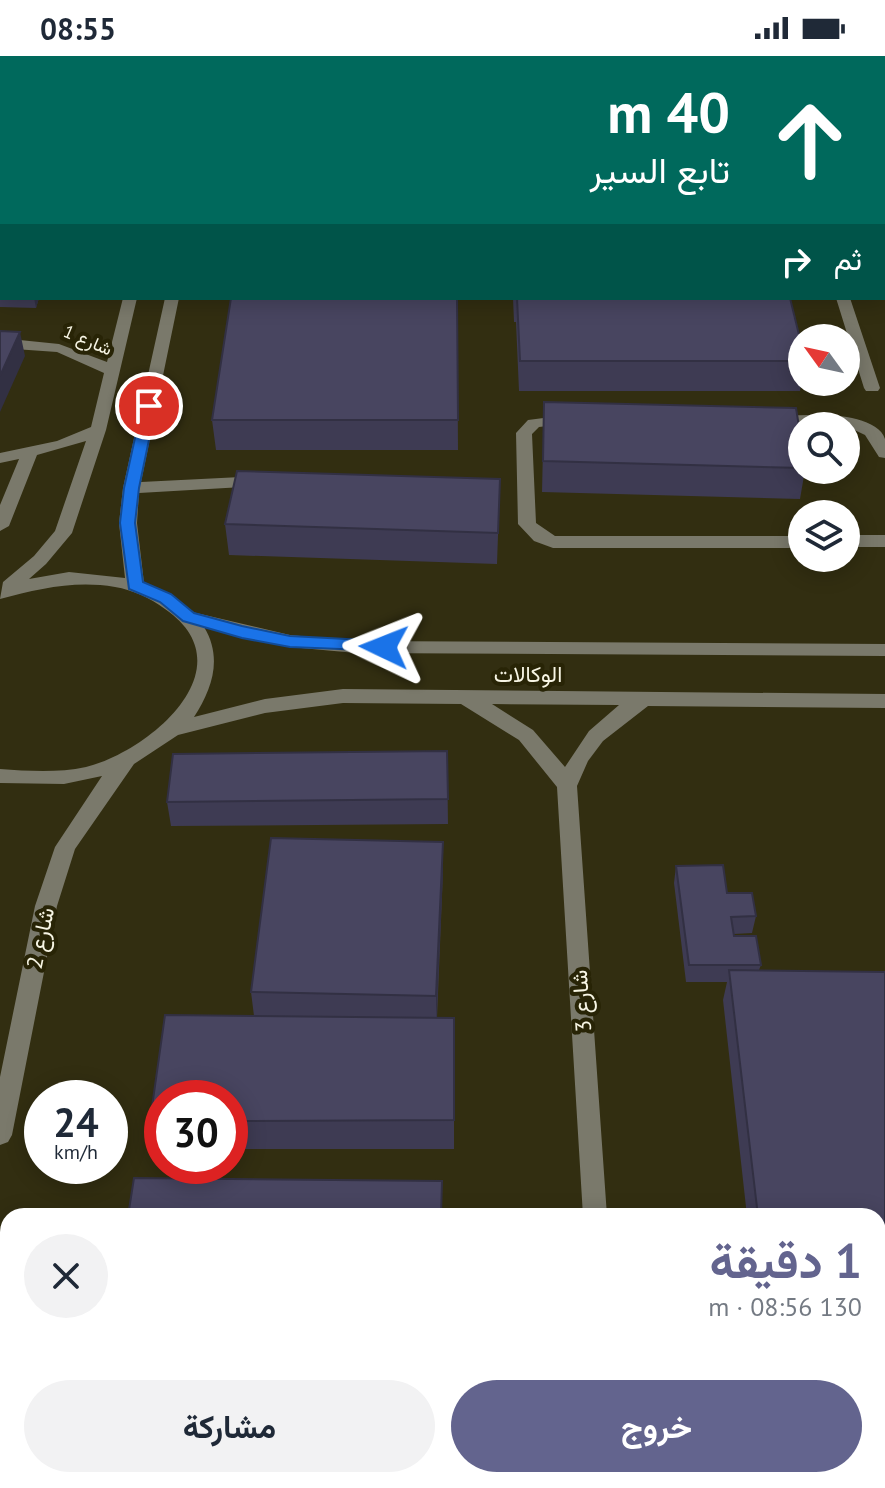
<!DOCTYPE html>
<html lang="ar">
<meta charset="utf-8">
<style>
body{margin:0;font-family:"PT Sans",Vazirmatn,sans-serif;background:#f2f2f3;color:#1f2937;direction:rtl;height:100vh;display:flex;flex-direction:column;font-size:30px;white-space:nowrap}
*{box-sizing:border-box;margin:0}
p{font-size:26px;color:#747a83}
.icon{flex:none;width:44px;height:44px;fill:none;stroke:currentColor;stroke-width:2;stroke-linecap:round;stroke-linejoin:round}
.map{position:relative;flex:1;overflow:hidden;direction:ltr}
.panel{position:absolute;left:0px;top:1152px;width:886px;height:280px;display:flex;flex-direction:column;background:#fff;border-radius:24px 24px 0 0;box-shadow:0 4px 20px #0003;direction:rtl}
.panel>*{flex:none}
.hud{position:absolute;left:0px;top:0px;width:886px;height:244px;box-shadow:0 4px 20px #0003;direction:rtl;background:#00695c;color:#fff;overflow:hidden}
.needle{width:52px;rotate:303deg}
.controls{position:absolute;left:788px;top:268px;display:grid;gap:16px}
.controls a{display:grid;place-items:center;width:72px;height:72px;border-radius:50%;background:#fff;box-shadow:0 4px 20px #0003;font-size:40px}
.speed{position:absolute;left:24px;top:1024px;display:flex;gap:16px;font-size:40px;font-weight:700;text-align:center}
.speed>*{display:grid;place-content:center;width:104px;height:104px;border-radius:50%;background:#fff;box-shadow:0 4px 20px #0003;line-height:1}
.speed small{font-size:20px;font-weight:400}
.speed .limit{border:12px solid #d22;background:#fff;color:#111}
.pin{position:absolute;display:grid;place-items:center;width:68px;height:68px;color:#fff;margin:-34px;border:4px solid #fff;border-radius:50%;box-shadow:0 2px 8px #0007}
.me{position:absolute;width:88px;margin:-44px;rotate:272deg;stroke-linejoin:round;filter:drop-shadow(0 0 6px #0008)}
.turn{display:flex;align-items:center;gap:28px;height:168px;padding:0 24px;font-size:36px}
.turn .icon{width:104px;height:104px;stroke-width:2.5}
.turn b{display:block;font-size:56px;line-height:68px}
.then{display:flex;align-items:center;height:76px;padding:0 24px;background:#0003;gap:16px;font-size:30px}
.round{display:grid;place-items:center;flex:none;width:84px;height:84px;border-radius:42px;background:#f2f2f3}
.headline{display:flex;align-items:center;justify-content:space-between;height:136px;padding:0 24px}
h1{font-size:48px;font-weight:700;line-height:60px;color:#63648e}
.cta{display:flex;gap:16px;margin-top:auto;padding:16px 24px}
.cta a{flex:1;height:92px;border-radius:48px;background:#63648e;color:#fff;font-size:32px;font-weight:700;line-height:92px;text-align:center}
.cta a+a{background:#f2f2f3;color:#1f2937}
.status{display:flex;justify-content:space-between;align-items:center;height:56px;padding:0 40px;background:#fff;direction:ltr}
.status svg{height:22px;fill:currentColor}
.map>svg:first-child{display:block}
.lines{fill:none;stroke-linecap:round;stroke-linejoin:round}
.minor{fill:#7a796b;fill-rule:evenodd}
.wall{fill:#3e3b53}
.shaded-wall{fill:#323043}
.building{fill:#484560;stroke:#323043;stroke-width:2}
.route{fill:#1a73e8;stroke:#114b97;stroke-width:2}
.labels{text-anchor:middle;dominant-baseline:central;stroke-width:8;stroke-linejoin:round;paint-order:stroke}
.far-street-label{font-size:18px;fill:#f7f5e4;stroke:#282406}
.street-label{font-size:22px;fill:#f7f5e4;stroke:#282406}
</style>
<div class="status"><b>08:55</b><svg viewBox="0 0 49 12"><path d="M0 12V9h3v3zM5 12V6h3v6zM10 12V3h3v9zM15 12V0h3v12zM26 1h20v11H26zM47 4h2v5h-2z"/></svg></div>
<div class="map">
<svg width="885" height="1432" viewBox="0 0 885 1432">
<rect width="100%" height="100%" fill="#322e11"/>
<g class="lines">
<path class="minor" d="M122 0H139L140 2H123Z
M262 0H277L261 2Z
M849 0H861V2H849Z
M123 242H137L106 374 72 477 46 508 29 523 69 516 125 522 119 467 123 432 165 242H179L141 426 259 420 267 425 259 430 139 437 137 467 144 527 166 536 192 556 290 579 356 585 885 588V600L356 597 290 591 204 571C223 602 212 633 194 661L265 643 343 633 885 638V652L648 650 603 685 588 705 577 730 607 1160H583L557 731 519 684 461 648 343 647 265 657 178 679 134 708 75 793 57 850 12 1079 8 1086 0 1089V1021L35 850 55 791 102 720 64 728 0 727V713C28 715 58 717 86 711 150 695 249 611 165 553 150 542 133 534 115 531 75 524 38 533 0 543L3 526 34 500 55 475 86 385 37 399 9 470 0 475V449L19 403 0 407V397L57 385 91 371 104 317 57 296 0 292V282L59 288 107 306ZM492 648 619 649 589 675 565 711 533 674Z
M836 242H850L880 332 878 335H866L864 332Z
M567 359 575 364 573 367 539 371 532 378 536 467 555 480H802V492H553L534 485 518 468 516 377 528 364Z
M809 359C828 358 878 360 885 383 885 388 885 397 885 402L879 401 865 379 846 370H771L763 365 771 360Z
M846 479H885V491H846Z
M598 1424H626L627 1432H599Z"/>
</g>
<path class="wall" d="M0 8H2V242H39L36 252 0 251Z
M457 242 458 394H216L212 364Z
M513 242H790L802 291V323L800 335H519L516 266H514Z
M544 346 802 389V414H805L800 443 542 436Z
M500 423 497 508 229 499 225 468Z
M447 695 448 768 171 770 167 746Z
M271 782 443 786V816L437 962H454V1093H230V1042H162V1093H157L150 1065 165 959 254 960 251 936Z
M676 810 727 837 756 860 752 877 734 878V880L761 909 759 914 885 916V1327L878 1326V1160H747L723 944 727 926H686L674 827Z"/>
<path class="shaded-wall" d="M34 242H39L36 252Z
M20 276 25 300 0 356V320Z
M443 786V816L436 970V940Z"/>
<path class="building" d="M0 8H2V112H0Z
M0 126H2V176H0Z
M0 192H2V222H0Z
M231 242H457L458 364H212Z
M517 242H790L802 291V305H520Z
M0 275 20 276 0 320Z
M544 346 796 352 802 389V412L543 405Z
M237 415 500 423 498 477 225 468Z
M447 695 448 743 167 746 173 698Z
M271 782 443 786 436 940 251 936Z
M723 809 727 837H752L756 860 731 861 734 880H756L761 909H689L676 810Z
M729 914 885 916V1301H878V1160H758Z
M165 959 454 962V1064L230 1065V1042H162V1065H150Z
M134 1122 442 1125 441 1160H128Z
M71 1424H449V1432H70Z"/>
<path class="route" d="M149 346 156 350 139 432 135 467 143 526 171 538 194 557 242 570 290 580 384 585 392 591 390 595 290 591 242 582 183 565 160 546 129 533 120 467 124 432 142 350Z"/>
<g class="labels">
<g class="far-street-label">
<text transform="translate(88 284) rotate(23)">شارع 1</text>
</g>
<g class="street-label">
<text x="528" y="618">الوكالات</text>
<text transform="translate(40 882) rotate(-78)">شارع 2</text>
<text transform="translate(581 945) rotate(-94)">شارع 3</text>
</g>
</g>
</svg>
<div class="controls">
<a><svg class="needle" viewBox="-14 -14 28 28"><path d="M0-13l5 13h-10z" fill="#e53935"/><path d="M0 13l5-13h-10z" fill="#747a83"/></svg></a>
<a><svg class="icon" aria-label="search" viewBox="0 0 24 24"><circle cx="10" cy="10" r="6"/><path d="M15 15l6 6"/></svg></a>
<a><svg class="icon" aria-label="layers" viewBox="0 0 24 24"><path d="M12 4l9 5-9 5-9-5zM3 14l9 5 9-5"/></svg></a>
</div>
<div class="speed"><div>24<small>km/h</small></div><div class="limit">30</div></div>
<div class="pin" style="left:149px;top:350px;background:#d93025"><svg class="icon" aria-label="arrive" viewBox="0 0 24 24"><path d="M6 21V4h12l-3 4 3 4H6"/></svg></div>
<svg class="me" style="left:384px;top:591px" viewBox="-20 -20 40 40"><path d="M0-17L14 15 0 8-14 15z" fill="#1a73e8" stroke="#fff" stroke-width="4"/></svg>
<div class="hud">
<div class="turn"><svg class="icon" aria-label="ahead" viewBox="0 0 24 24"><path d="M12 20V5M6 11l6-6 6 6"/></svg><div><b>40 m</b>تابع السير</div></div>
<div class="then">ثم<svg class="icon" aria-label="right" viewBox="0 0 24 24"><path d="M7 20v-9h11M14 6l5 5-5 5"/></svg></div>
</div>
<section class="panel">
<div class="headline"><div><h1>1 دقيقة</h1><p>130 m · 08:56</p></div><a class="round"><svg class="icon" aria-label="close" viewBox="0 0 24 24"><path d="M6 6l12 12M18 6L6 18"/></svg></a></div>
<div class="cta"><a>خروج</a><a>مشاركة</a></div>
</section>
</div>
